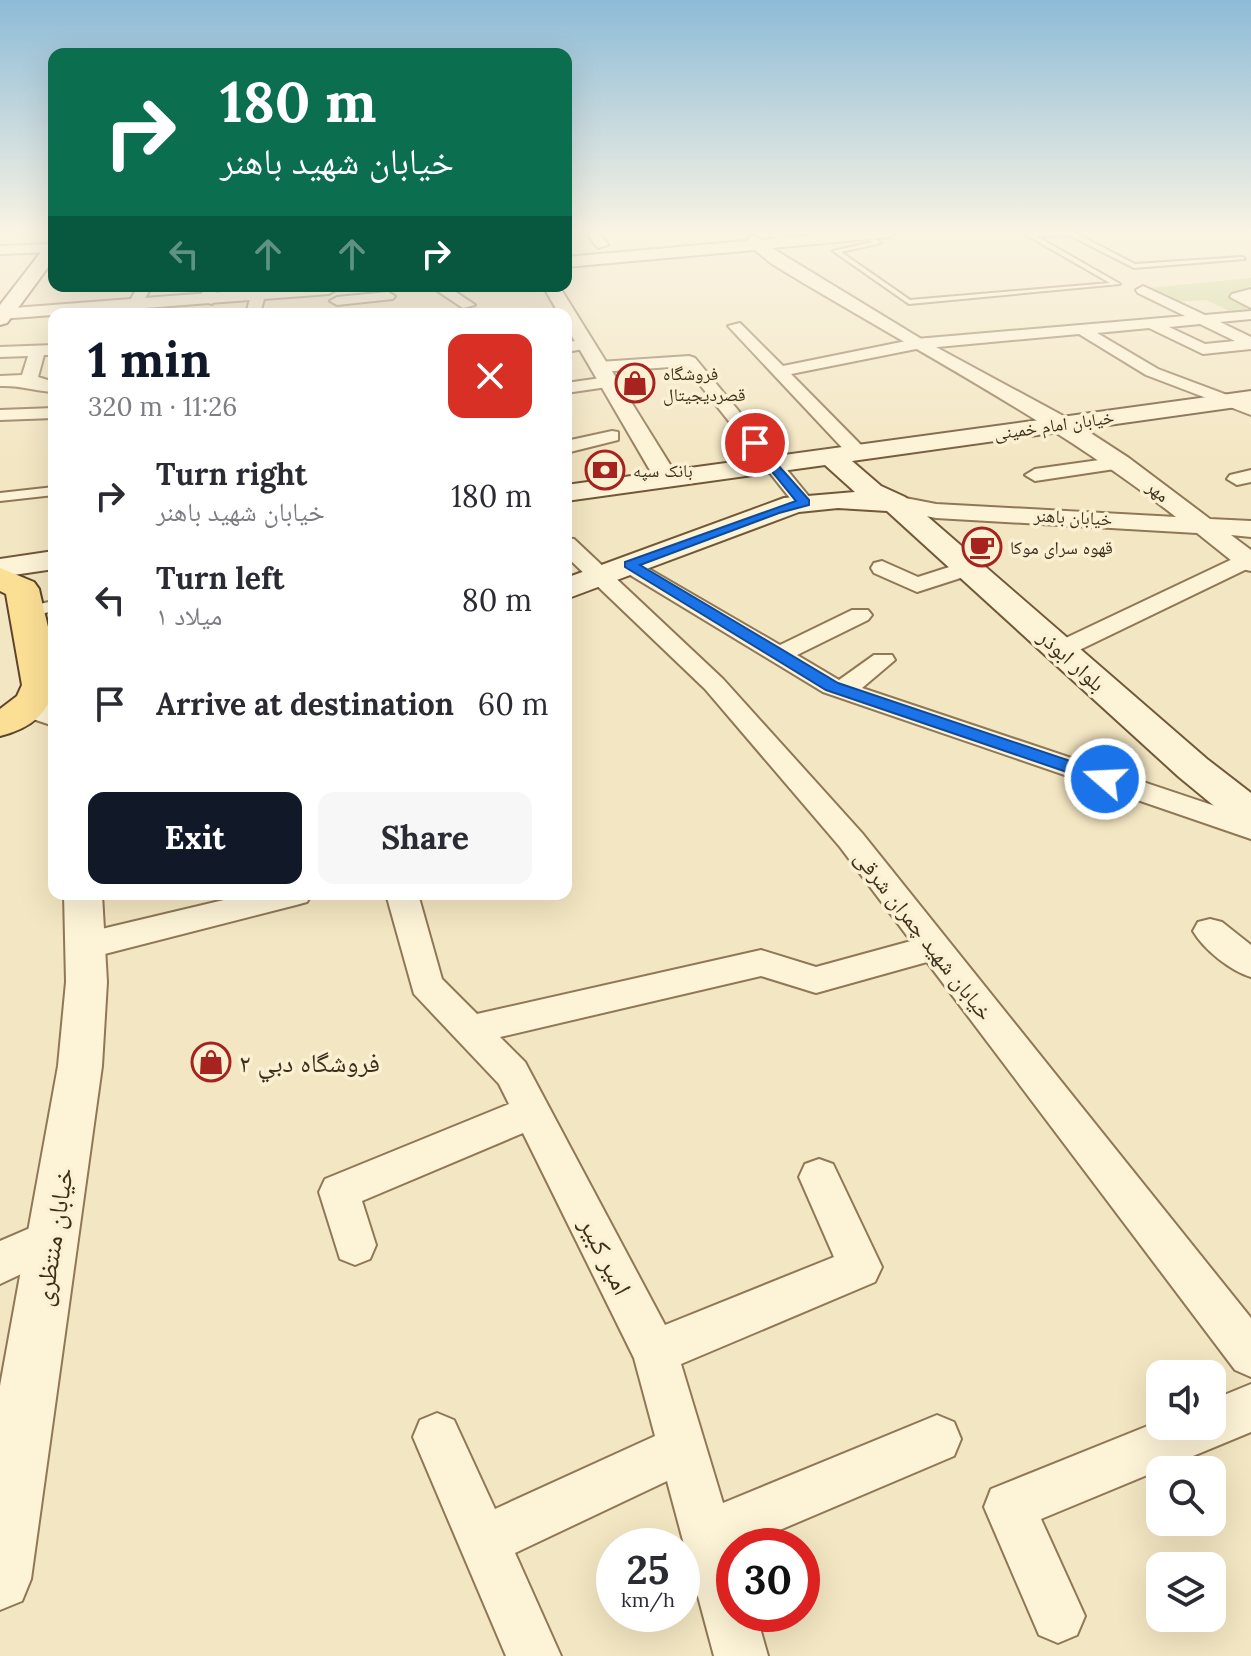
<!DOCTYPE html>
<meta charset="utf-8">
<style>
body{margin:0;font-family:Lora,"Noto Naskh Arabic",serif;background:#f7f7f7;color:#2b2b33;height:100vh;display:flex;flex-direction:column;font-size:30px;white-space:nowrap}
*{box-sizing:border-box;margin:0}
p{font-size:26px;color:#7c7c81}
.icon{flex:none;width:44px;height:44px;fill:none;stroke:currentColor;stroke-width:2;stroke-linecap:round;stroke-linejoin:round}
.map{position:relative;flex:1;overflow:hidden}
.drawer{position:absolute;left:48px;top:308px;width:524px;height:592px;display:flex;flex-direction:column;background:#fff;border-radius:16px;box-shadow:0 8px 32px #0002}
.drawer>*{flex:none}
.guide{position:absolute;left:48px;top:48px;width:524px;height:244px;border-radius:16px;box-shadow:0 8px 32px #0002;background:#0b6e4f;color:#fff;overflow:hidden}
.fabs{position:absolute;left:1146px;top:1360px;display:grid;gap:16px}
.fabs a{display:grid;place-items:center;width:80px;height:80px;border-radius:16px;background:#fff;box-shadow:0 8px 32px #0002;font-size:40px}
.speed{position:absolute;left:596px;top:1528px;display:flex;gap:16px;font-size:40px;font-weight:700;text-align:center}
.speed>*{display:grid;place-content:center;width:104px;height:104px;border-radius:50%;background:#fff;box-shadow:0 8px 32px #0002;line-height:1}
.speed small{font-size:20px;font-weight:400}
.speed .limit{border:12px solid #d22;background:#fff;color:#111}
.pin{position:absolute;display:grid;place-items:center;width:68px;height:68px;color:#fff;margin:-34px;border:4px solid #fff;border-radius:50%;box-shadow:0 2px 8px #0007}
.me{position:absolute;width:88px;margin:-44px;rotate:289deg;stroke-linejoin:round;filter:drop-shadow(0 0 6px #0008)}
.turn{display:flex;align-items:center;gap:28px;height:168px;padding:0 40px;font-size:36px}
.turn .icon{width:104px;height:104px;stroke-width:2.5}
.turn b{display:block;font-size:56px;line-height:68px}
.lanes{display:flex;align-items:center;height:76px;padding:0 40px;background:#0003;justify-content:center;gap:40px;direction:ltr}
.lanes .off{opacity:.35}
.round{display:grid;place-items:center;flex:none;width:84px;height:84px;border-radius:16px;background:#f7f7f7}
.overview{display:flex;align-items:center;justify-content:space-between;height:136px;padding:0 40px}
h1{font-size:48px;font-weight:800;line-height:60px;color:#111827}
.button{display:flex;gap:16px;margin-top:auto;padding:16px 40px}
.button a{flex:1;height:92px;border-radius:16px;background:#111827;color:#fff;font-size:32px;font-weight:800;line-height:92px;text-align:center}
.button a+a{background:#f7f7f7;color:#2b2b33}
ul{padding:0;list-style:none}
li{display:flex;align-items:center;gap:24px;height:104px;padding:0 40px}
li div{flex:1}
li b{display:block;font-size:30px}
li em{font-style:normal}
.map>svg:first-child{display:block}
.green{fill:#c9d394}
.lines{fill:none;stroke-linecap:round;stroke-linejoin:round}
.service-casing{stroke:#907756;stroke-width:4}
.pedestrian-casing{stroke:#907756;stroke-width:4}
.minor-casing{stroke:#907756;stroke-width:4}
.tertiary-casing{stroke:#907756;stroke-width:4}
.secondary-casing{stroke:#725839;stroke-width:4}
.primary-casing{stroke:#5d442b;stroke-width:4}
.service{fill:#fdf3d6;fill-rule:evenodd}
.pedestrian{fill:#fdf3d6;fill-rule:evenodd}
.minor{fill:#fdf3d6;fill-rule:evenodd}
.tertiary{fill:#fdf3d6;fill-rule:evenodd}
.secondary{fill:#fdf3d6;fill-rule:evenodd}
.primary{fill:#fbdf95;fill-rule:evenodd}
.route{fill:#1a73e8;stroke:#114b97;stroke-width:2}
.labels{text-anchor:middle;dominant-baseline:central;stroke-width:7;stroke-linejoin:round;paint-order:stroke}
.far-poi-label{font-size:18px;fill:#3e2e1c;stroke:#faf0d2;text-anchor:start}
.far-street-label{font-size:18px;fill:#3e2e1c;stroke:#faf0d2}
.street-label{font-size:22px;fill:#3e2e1c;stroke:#faf0d2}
.near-poi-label{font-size:26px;fill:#3e2e1c;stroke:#faf0d2;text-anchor:start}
.near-street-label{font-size:26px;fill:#3e2e1c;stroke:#faf0d2}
</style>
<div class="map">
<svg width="1251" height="1656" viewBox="0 0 1251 1656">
<rect width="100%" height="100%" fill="#f3e6c2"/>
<path class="green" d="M1251 278V289L1232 292 1230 297 1251 311 1234 313 1206 300 1173 302 1149 288Z"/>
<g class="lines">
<g class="service-casing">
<path id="service" d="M864 233 881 243 841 252 910 300 1110 283 1023 233H1075L1135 264 1242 257 1245 259 1134 268 1069 235 1036 236 1120 284 909 304 833 251 873 242 863 236Z"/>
</g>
<g class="pedestrian-casing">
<path id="pedestrian" d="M54 487V495L0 501V493Z
M54 601V611L26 617 17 612 20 608Z"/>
</g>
<g class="minor-casing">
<path id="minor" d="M586 233H599L608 245 598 248Z
M767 233H783L788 238 782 242Z
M53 244V252L0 254V246Z
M138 286H152L139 309H129L127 306Z
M204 286H218L212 304 200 301Z
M430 286H447L475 305 463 308Z
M1143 286 1205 315 1251 311V319L1220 322 1251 337V349L1203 354 1149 328 1097 333 1158 369 1251 404V415L1146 375 1079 334 916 349 791 374 863 447 865 451 856 457 849 455 728 326 740 323 783 366 916 339 1185 316 1138 293 1136 290ZM1200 324 1235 341 1205 344 1169 327Z
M1251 289V308L1230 297 1232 294Z
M258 291 265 295 260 314H246L251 295Z
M388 292 395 296 393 299 337 305 330 301 337 297Z
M585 340 590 342V348L566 352V342Z
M54 345V355H44L38 377 54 382V392C34 391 21 385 0 386V376L22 375 28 356 0 357V347Z
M689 356 695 358 811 499 814 503 811 507H797L685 366 599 372 591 367 599 362Z
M608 377 616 382 614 386 566 393V383Z
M54 408V418L0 420V410Z
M612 431 618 432V440L566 453V441Z
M1121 457 1131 463 1128 467 1035 481 1025 475 1035 469Z
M1251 470V482L1237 485 1227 479 1230 475Z
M566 538 574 539 723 679 862 833 1251 1318V1377L1235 1370 927 962 816 993 761 976 500 1037 525 1062 665 1325 834 1257 799 1177 805 1164 819 1159 833 1164 882 1267 875 1282 681 1364 723 1503 937 1415 954 1422 961 1439 954 1456 742 1546H734V1614H756L768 1656H714L667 1481 515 1553 561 1656H506L413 1437 420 1420 437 1413 454 1420 495 1509 655 1436 634 1358 523 1133 362 1201 376 1245 370 1259 355 1265 340 1259 319 1192 325 1179 509 1104 499 1084 414 994 386 894H418L442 979 477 1014 761 950 816 967 911 941 840 847 705 689 566 556Z
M1251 555V567L1069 655 1060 657 1048 650 1051 645 1239 556Z
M630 558 780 645 852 610H868L872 615 868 620 797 655 839 680 874 655H892L895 660 862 688 1251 818V839L823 692 622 570 619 565Z
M882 561 918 577 968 561 979 568 976 573 917 592 874 573 871 568 874 563Z
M249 894H312L307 902 296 905 89 958 77 954 72 945 77 936 89 932Z
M1210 919 1222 922 1251 945V977C1231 971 1204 950 1193 931L1198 922Z
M51 1219 66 1225 72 1239 66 1253 0 1284V1241Z
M1251 1384V1432L1041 1519 1085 1616 1077 1635 1058 1643 1039 1635 984 1507 991 1489 1160 1421V1426H1212V1400Z"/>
</g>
<g class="tertiary-casing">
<path id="tertiary" d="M834 233H896L889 237 772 248 923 340 1069 419 1129 458 1210 519 1251 521V537L1231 535 1251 550V571L1242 569 1197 533 936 518 886 508 883 503 895 496 936 504 1176 517C1051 419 908 347 772 264L755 250 566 267V257L746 241 753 236 762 240Z
M303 286H335L337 289 329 294 0 319V309Z
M543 286H559L679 479 675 484 667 486 655 479 566 326V314H559Z
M29 698 54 705V726L18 714 13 707 18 700Z
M64 894H102L107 982 102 1066 31 1579 22 1601 0 1610V1386L58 1066 66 982Z"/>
</g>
<g class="secondary-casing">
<path id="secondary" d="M54 242V259L7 323 0 325V305L48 243Z
M1251 391V405L852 461 881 486 905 497 1207 759 1251 793V828L1236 824 1179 777 887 511 838 508 799 512 566 599V578L784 498 855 492 825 465 566 501V485Z
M54 551V569L0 577V559Z"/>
</g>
<g class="primary-casing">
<path id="primary" d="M0 568 34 582 39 589C52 649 81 716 0 736V709L17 696 22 685 6 594 0 591Z"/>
</g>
<use href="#service" class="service"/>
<use href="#pedestrian" class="pedestrian"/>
<use href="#minor" class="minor"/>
<use href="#tertiary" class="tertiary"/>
<use href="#secondary" class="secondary"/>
<use href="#primary" class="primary"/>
</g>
<linearGradient id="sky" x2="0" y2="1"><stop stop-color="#8dbbd7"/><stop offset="0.5" stop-color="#faf4e4"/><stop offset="1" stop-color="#faf4e4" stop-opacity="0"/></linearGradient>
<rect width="1251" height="465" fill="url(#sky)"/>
<path class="route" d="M755 439 809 500V505L779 513 640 565 838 683 1112 775V783H1099L826 690 625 567V562L796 501 749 443Z"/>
<defs>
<g id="shop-ring" transform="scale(2)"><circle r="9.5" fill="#faf0d2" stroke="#a6231f" stroke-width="1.5"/><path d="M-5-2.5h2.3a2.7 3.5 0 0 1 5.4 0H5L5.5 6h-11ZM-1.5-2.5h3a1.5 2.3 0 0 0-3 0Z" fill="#a6231f"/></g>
<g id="bank-ring" transform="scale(2)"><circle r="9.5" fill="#faf0d2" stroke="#a6231f" stroke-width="1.5"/><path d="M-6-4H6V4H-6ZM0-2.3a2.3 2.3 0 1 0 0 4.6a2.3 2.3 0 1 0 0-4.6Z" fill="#a6231f"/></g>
<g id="cafe-ring" transform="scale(2)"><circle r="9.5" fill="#faf0d2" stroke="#a6231f" stroke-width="1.5"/><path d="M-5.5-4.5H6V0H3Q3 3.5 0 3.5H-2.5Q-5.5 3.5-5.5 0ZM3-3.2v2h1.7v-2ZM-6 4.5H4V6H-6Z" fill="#a6231f"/></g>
</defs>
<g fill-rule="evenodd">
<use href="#shop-ring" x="635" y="383"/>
<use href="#bank-ring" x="605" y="470"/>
<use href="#cafe-ring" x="982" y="547"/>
<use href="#shop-ring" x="211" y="1062"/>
</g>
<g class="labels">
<g class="far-poi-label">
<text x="663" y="373">فروشگاه<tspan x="663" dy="21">قصردیجیتال</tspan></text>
<text x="633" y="470">بانک سپه</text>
<text x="1010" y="547">قهوه سرای موکا</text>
</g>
<g class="far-street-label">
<text transform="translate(1054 425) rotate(-8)">خیابان امام خمینی</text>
<text transform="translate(1158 491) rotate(38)">مهر</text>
<text transform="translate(1073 517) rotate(3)">خیابان باهنر</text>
</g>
<g class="street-label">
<text transform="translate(1072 660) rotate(42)">بلوار ابوذر</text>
<text transform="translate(924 935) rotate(52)">خیابان شهید چمران شرقی</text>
</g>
<g class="near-poi-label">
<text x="239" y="1062">فروشگاه دبي ٢</text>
</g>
<g class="near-street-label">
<text transform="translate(53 1237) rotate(-81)">خیابان منتظری</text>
<text transform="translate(606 1256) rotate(63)">امیر کبیر</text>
</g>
</g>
</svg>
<div class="fabs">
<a><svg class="icon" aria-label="sound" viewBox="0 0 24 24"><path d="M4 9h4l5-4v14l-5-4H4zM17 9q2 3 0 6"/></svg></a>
<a><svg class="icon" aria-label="search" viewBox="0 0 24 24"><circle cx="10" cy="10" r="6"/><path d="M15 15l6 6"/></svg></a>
<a><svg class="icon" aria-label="layers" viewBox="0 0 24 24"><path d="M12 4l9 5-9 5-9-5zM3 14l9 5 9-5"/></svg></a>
</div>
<div class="speed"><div>25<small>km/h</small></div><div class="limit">30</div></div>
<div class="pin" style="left:755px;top:443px;background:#d93025"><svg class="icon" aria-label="arrive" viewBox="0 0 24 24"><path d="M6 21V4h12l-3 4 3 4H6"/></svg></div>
<svg class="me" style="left:1105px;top:779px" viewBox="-20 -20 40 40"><circle r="17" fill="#1a73e8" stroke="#fff" stroke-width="3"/><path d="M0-11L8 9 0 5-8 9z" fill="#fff"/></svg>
<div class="guide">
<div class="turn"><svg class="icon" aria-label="right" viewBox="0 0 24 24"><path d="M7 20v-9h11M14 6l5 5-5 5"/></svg><div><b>180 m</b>خیابان شهید باهنر</div></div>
<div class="lanes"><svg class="icon off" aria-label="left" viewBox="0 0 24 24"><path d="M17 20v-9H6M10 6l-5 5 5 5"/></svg><svg class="icon off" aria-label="ahead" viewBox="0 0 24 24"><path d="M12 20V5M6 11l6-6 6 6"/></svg><svg class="icon off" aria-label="ahead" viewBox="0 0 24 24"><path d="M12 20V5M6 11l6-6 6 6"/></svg><svg class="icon" aria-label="right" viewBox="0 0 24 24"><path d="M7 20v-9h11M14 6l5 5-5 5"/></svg></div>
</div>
<section class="drawer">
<div class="overview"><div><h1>1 min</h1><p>320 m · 11:26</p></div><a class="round" style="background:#d93025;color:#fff"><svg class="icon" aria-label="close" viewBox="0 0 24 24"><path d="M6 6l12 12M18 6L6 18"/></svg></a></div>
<ul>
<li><svg class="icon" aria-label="right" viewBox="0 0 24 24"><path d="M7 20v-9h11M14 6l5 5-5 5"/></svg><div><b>Turn right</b><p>خیابان شهید باهنر</p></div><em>180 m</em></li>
<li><svg class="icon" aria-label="left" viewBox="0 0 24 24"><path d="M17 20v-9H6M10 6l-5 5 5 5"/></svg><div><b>Turn left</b><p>میلاد ۱</p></div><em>80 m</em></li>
<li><svg class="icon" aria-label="arrive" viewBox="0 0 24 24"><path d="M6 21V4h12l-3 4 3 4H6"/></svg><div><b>Arrive at destination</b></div><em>60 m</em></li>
</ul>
<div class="button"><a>Exit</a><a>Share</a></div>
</section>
</div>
